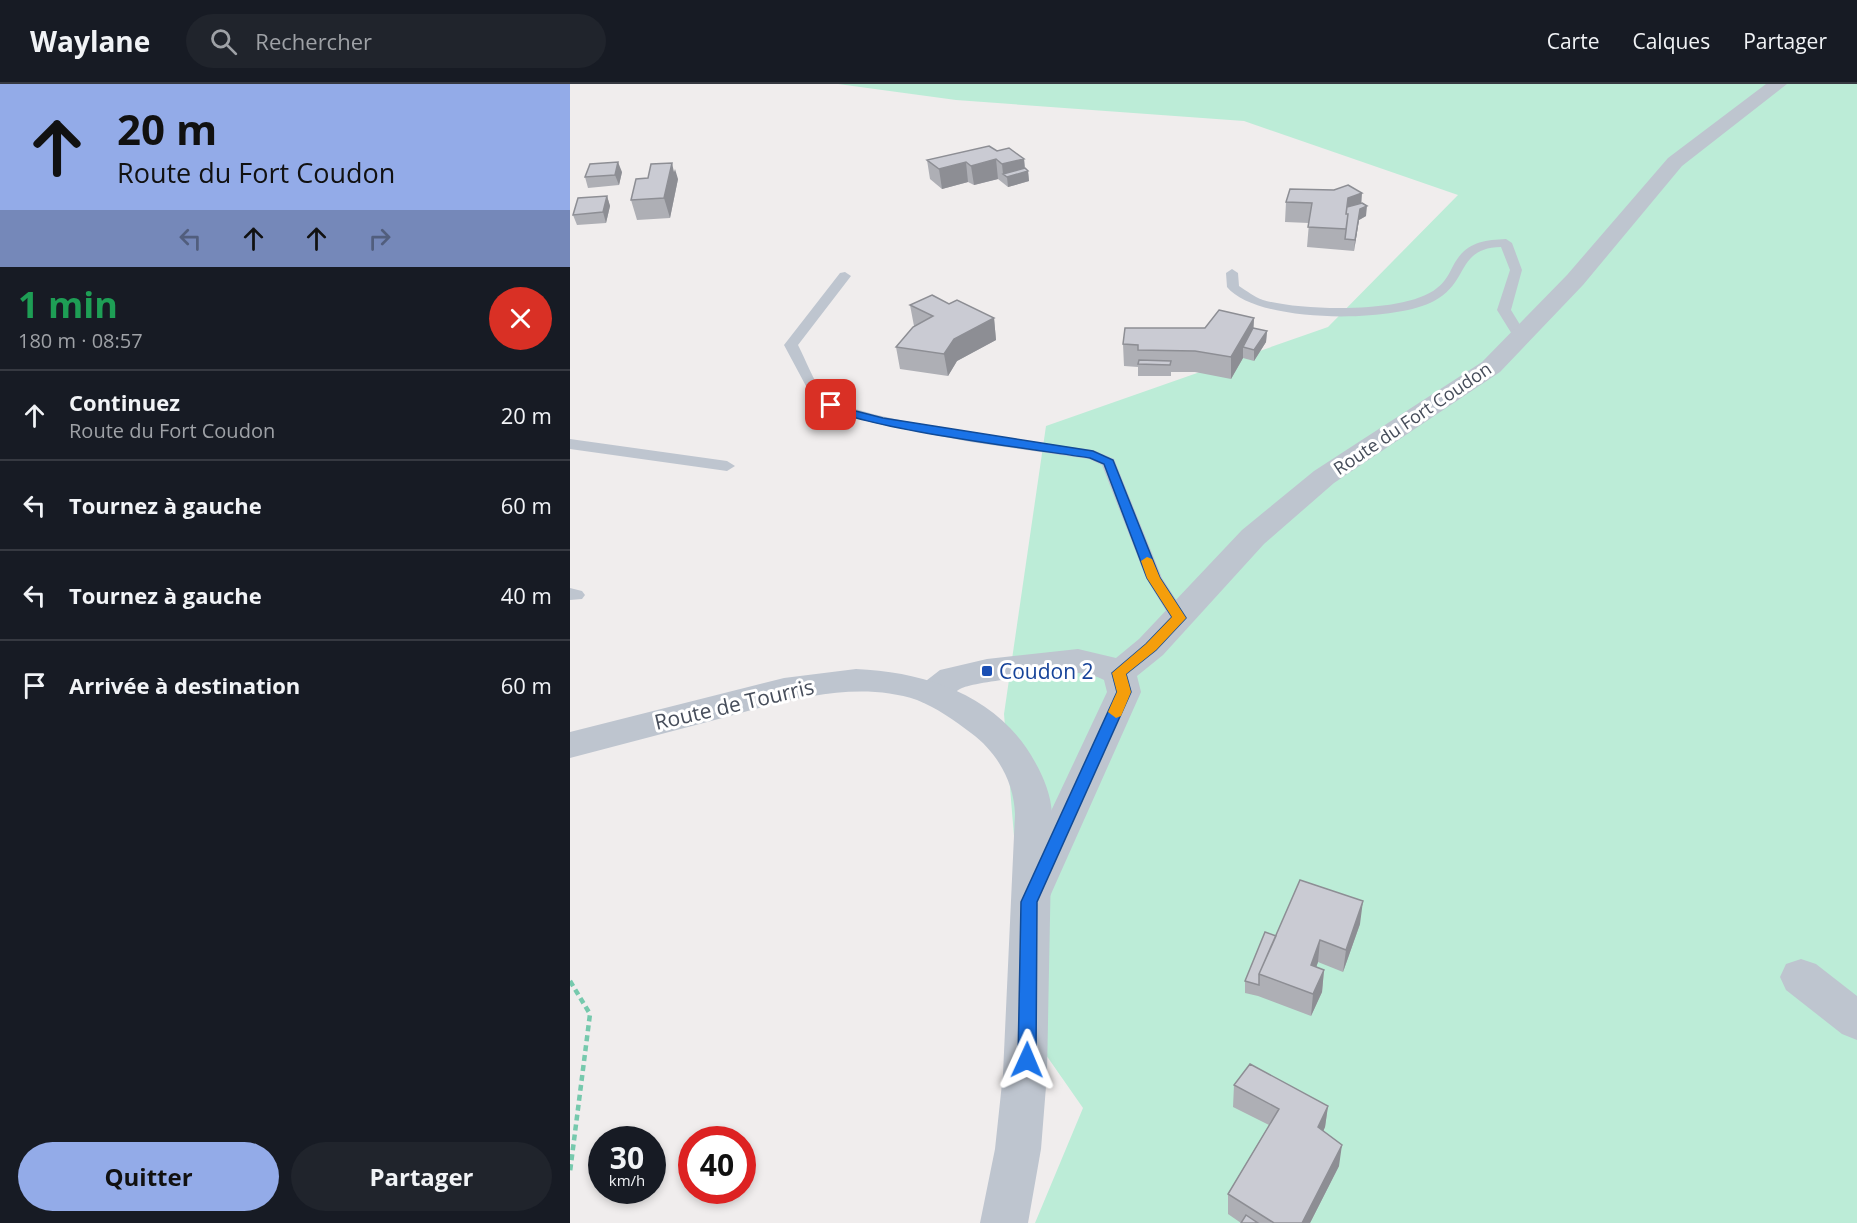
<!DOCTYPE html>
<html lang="fr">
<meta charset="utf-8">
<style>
body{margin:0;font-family:"Open Sans",sans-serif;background:#20242c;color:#f1f3f6;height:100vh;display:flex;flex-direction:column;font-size:22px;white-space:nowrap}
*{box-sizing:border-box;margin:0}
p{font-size:20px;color:#9ea1a6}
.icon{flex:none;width:33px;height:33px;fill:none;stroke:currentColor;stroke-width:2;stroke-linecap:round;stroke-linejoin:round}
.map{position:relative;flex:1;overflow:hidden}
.drawer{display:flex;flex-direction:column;background:#171b24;width:570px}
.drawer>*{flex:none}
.hud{background:#93abe8;color:#111;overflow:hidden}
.speed{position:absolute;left:18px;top:1042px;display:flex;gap:12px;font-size:30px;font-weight:700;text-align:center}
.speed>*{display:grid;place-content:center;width:78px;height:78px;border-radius:50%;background:#171b24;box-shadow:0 3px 9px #0003;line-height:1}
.speed small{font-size:15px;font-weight:400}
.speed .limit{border:9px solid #d22;background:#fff;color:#111}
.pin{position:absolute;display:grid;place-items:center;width:51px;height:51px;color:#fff;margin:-26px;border-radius:12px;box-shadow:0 3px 9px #0006}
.me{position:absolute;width:66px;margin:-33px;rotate:1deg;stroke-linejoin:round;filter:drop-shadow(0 0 4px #0008)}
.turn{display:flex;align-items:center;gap:21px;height:126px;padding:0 18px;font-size:27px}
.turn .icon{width:78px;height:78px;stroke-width:2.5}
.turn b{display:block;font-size:42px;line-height:51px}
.lanes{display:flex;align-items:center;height:57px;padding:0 18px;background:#0003;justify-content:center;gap:30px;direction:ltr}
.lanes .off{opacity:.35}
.round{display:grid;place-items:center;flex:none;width:63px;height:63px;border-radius:32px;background:#20242c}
.overview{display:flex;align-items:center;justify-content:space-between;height:102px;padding:0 18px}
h1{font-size:36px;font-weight:700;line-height:45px;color:#1e9e55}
.button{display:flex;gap:12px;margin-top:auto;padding:12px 18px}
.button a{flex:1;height:69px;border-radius:36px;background:#93abe8;color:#111;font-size:24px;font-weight:700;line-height:69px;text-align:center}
.button a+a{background:#20242c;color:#f1f3f6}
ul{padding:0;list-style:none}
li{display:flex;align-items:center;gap:18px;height:90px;padding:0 18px;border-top:2px solid #363941}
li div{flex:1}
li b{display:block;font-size:22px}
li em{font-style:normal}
header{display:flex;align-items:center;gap:36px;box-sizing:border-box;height:84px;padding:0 30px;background:#171b24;border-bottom:2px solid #363941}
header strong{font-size:28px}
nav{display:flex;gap:33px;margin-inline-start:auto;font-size:21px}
.search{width:420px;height:54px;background:#20242c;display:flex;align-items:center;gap:15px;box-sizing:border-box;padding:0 21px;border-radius:33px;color:#9ea1a6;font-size:22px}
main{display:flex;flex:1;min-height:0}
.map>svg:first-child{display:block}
.green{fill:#bcecd7}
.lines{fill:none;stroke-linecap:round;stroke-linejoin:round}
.path{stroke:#76c9ad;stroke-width:4.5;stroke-dasharray:6 4;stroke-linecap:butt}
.service{fill:#bec5cf;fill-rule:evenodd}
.minor{fill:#bec5cf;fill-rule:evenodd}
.tertiary{fill:#bec5cf;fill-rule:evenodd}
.wall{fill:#aeafb5}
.shaded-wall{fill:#8d8e94}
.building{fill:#cacbd3;stroke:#8d8e94;stroke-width:1.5}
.route{fill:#1a73e8;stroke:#114b97;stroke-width:1.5}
.slow{fill:#f59e0b}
.transit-dot{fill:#1a4fb4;stroke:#fff;stroke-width:2}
.labels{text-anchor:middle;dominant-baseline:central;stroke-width:6;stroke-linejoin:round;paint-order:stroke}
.far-street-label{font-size:18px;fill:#464d5a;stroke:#fff}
.transit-label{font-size:21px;fill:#164399;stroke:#fff;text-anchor:start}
.street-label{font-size:21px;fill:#464d5a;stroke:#fff}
</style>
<header>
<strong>Waylane</strong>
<div class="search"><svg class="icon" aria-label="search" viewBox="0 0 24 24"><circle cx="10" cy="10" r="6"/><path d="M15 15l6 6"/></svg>Rechercher</div>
<nav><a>Carte</a><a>Calques</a><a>Partager</a></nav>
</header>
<main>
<section class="drawer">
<div class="hud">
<div class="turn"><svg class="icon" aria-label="ahead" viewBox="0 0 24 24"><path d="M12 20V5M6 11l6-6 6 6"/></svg><div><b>20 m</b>Route du Fort Coudon</div></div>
<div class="lanes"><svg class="icon off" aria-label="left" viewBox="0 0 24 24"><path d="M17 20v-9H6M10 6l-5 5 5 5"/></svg><svg class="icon" aria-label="ahead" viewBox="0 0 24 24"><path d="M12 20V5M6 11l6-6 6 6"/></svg><svg class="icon" aria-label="ahead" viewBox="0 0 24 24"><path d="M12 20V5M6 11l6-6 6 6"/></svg><svg class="icon off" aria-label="right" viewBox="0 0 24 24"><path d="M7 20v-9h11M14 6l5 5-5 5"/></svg></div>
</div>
<div class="overview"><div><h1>1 min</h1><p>180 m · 08:57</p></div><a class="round" style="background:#d93025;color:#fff"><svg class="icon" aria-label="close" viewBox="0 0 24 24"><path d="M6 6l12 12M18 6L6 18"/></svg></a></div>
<ul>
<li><svg class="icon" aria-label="ahead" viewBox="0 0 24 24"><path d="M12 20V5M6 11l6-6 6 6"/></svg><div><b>Continuez</b><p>Route du Fort Coudon</p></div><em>20 m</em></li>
<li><svg class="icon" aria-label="left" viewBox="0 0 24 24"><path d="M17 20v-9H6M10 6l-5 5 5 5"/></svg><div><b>Tournez à gauche</b></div><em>60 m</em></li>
<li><svg class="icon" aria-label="left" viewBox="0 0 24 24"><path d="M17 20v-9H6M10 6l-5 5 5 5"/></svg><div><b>Tournez à gauche</b></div><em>40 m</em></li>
<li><svg class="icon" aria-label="arrive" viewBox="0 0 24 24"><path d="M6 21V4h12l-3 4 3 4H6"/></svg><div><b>Arrivée à destination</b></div><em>60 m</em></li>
</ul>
<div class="button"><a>Quitter</a><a>Partager</a></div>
</section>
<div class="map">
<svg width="1287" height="1139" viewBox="0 0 1287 1139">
<rect width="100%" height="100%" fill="#f0eded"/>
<path class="green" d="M268 0H1287V1139H465L513 1024 460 948 434 630 476 342 758 243 888 111 674 37 386 16Z"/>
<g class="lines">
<path class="path" d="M0 897 20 930 0 1088"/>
<path class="service" d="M936 155 942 159 952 186 941 226 957 252 950 256 945 255 927 226 940 186 931 163C886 164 900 198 864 217 824 239 687 240 657 203L656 189 662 185 668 189 669 202C677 207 684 213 693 216 731 227 836 230 867 204 875 198 879 190 883 182 895 159 912 156 936 155Z
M275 188 281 192 228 261C236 276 243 297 254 310 276 336 479 360 523 366L544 375 592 494 618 534 615 538H603L576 494 532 381 519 375 401 358 313 341 269 330 244 317 214 261 270 189Z
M0 355 157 377 165 382 157 387 0 365Z
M0 504 12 507 15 511 12 515 0 516Z"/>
<path class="minor" d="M1196 0H1217L1112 82 1013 201 930 288 764 399 694 460 593 571 567 592 571 608 477 819 463 824 449 819 443 808 537 608 534 596C526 592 517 589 507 589 489 589 406 597 392 604 374 613 377 625 352 618L347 609 352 600 370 586 417 575 508 565 546 574 569 555 672 446 744 387 912 278 997 191 1098 74Z
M1231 875 1246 880 1287 912V956L1272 950 1216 906 1210 893 1216 880Z"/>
<path class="tertiary" d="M286 585C357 588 429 612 465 678 474 694 481 711 482 730L477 990 471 1065 458 1139H410L425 1065 433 990 445 730C444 698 427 668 401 649 384 636 367 624 347 616 281 594 205 620 141 637 94 649 47 662 0 674V648L214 594Z"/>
</g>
<path class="wall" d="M454 75 455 84 458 87 459 97 438 103 428 95 404 101 398 98 372 105 360 95 357 76Z
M52 88 49 101 18 104 15 93Z
M78 94 108 95 100 134 67 136 61 116Z
M37 112 40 122 36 139 7 141 3 131Z
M716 118 792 119 796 132 789 136 784 167 737 163 739 139 715 138Z
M379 220 424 234 426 256 387 277 378 292 330 285 326 263 344 242 340 221Z
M684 234 683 244 697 247 696 258 684 277 673 274 661 295 625 288H601V292H568V283L554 282 553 260Z
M790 840 773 888 748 878 746 883 754 886 752 908 741 932 688 912 675 909V897L706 852Z
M664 1001 758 1022 755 1043 753 1047 769 1082 740 1139H671L658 1130V1110L699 1041 663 1023Z"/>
<path class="shaded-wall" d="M426 75 428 95 404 101 401 82Z
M454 75 455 88 458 87 459 97 438 103 437 93 433 90 432 80Z
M48 78 52 88 49 101 45 91Z
M396 78 398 98 372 105 369 85Z
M102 79 104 88 105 85 108 95 100 134 94 114Z
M792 109 791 125 797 122 796 132 789 136 784 167 785 156 776 145 775 140 778 114Z
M37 112 40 122 36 139 33 128Z
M424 234 426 256 387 277 378 292 374 270 384 255Z
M684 234 683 255 673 263V274L661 295V273Z
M697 247 696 258 684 277V266Z
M793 817 790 840 773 888 776 866Z
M750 856 748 878 739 904 741 881Z
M754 886 752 908 741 932 743 910Z
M758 1022 755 1043 746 1064 748 1043Z
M772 1061 769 1082 740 1139H732Z"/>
<path class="building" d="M419 62 427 67 439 64 454 75 432 80 426 75 401 82 396 78 369 85 357 76Z
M48 78 45 91 15 93 20 80Z
M102 79 94 114 61 116 66 95 78 94 81 80Z
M455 84 458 87 437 93 433 90Z
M778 101 792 109 778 114 776 130H778L776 145 738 143 742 119 716 118 720 105 764 106Z
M37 112 33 128 3 131 8 114Z
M792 119 797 122 790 125 785 156 775 155 778 130H776L777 123Z
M362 211 379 220 387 216 424 234 384 255 374 270 326 263 343 243 363 232 340 221Z
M649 226 684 234 661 273 625 267 568 266V261L553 260 555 244H635Z
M683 244 697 247 684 266 673 263Z
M569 276 601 277 600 281 568 280Z
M730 796 793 817 776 866 750 856 741 881 754 886 743 910 689 890Z
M695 848 706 852 689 890V901L675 897Z
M680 980 758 1022 748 1043 772 1061 732 1139H704L658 1110 709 1025 664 1001Z
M676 1131 688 1139H671Z"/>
<path class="route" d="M261 318 278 325 313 334 523 367 543 376 590 494 616 534 586 566 556 590 561 608 467 818 466 976 463 982 457 984 451 982 448 976 451 818 547 608 542 589 576 560 602 533 577 494 534 380 520 374C477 367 277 343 256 321Z"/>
<path class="slow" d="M577 473 582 475 590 494 616 534 586 566 556 590 561 608 551 632 546 634 538 628 547 608 542 589 576 560 602 533 577 494 571 477Z"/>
<rect class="transit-dot" x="411" y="581" width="12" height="12" rx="3"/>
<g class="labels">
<g class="far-street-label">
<text transform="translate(842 334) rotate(-34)">Route du Fort Coudon</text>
</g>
<g class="transit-label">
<text x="429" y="587">Coudon 2</text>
</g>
<g class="street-label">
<text transform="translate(164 620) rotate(-13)">Route de Tourris</text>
</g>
</g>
</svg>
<div class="speed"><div>30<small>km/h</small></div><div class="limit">40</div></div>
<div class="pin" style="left:261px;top:321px;background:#d93025"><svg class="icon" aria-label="arrive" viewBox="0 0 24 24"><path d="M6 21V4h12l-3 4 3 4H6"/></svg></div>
<svg class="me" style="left:457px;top:976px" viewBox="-20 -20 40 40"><path d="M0-17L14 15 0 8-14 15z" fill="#1a73e8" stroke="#fff" stroke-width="4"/></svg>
</div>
</main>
